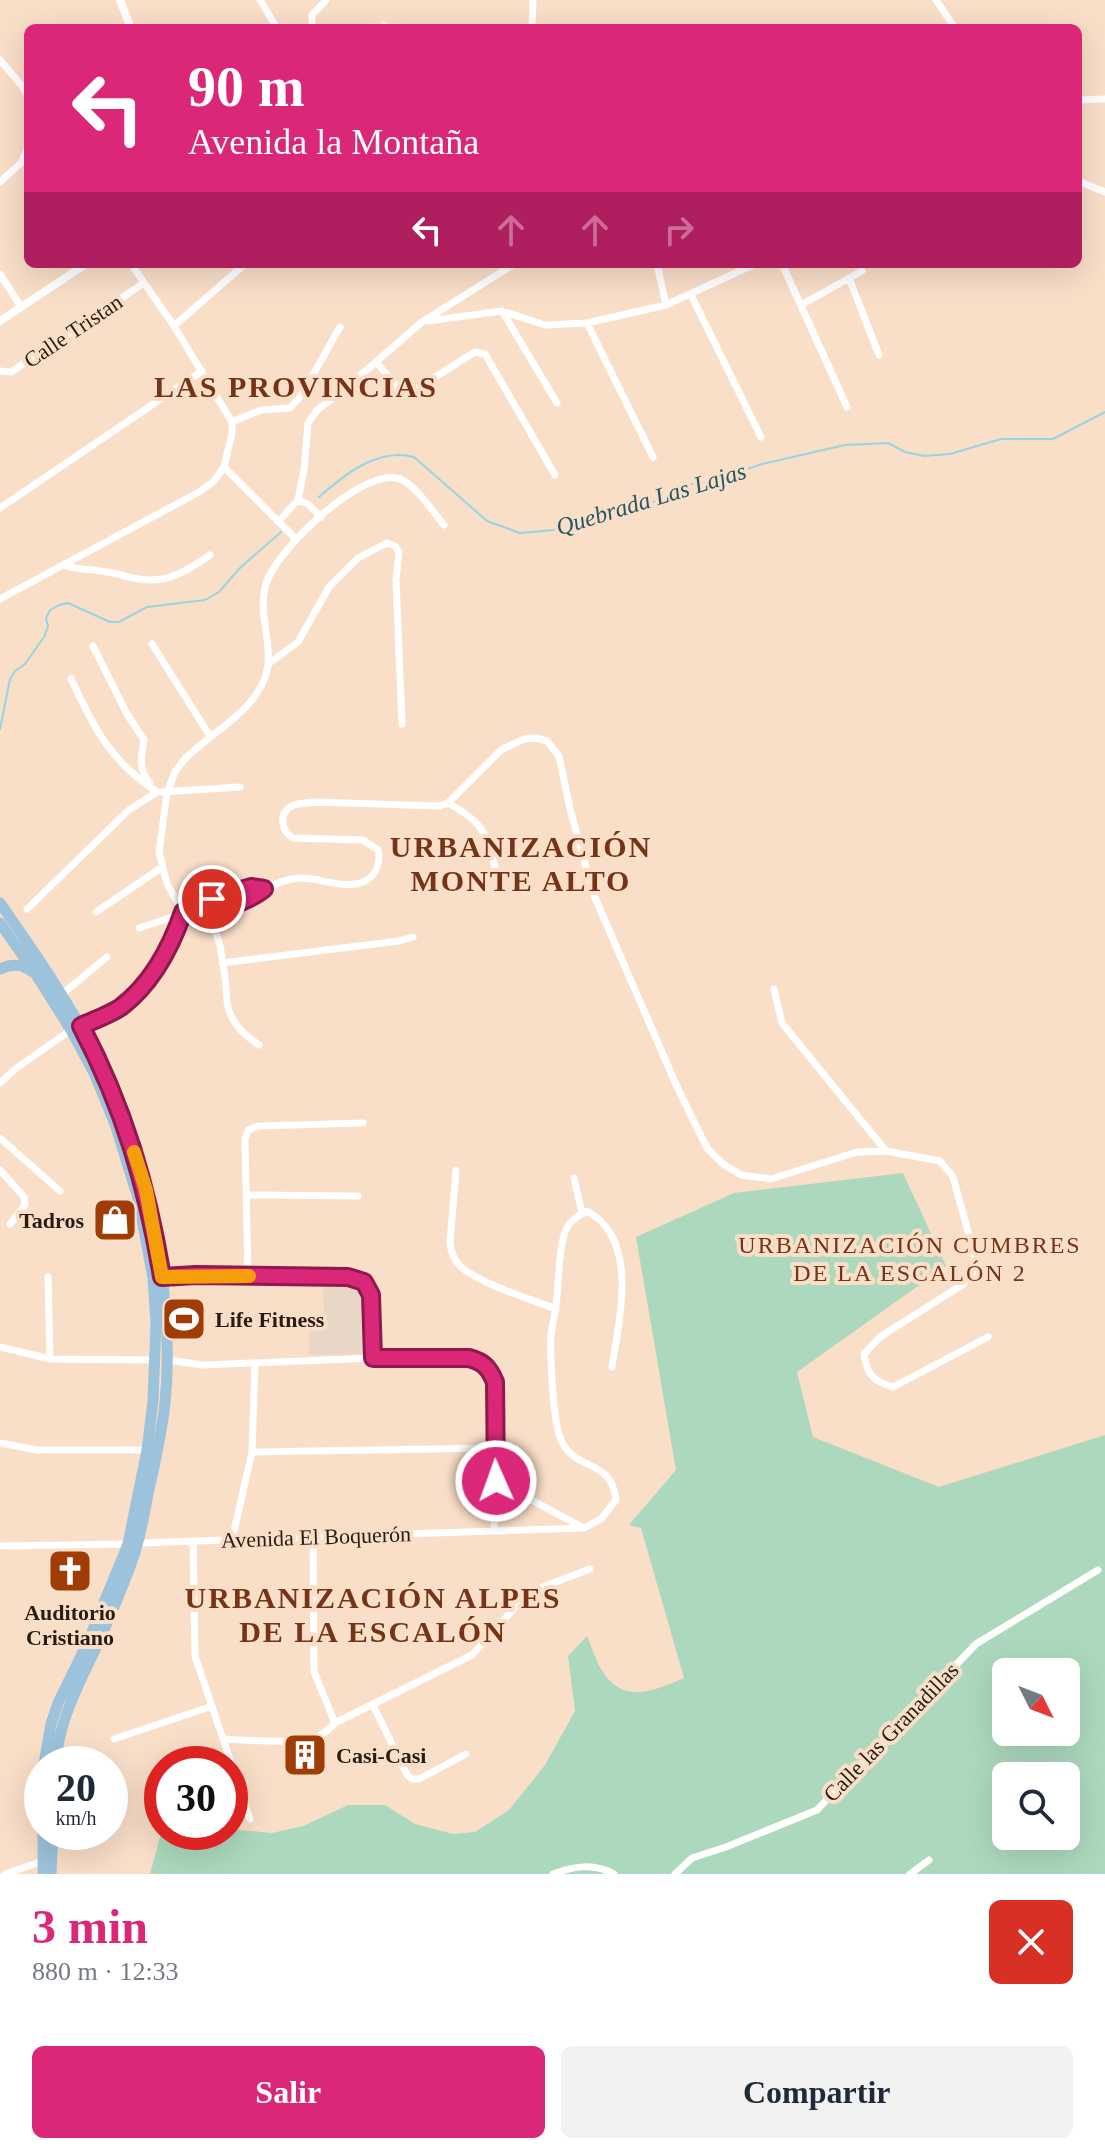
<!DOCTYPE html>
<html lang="es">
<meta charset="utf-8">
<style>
body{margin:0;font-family:"Times New Roman",serif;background:#f2f2f3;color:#1f2937;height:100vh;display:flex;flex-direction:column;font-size:30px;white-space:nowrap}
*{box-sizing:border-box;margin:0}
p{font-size:26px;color:#747a83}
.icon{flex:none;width:44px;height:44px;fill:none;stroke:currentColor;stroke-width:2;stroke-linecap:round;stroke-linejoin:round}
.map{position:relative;height:1874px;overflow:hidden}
.panel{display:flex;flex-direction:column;background:#fff;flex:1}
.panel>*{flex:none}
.hud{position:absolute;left:24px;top:24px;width:1058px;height:244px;border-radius:12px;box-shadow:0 8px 32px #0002;background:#db2777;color:#fff;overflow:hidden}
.needle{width:52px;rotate:132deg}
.tools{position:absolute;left:992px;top:1658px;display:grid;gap:16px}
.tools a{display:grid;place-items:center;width:88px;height:88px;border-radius:12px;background:#fff;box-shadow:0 8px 32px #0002;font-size:40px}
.speed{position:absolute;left:24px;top:1746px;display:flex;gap:16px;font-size:40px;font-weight:700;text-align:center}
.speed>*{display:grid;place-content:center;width:104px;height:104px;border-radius:50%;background:#fff;box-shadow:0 8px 32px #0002;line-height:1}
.speed small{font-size:20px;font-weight:400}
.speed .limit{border:12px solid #d22;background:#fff;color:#111}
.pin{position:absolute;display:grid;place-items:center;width:68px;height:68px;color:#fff;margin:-34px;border:4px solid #fff;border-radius:50%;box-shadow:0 2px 8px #0007}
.me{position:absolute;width:88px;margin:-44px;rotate:358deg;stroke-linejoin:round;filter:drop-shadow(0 0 6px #0008)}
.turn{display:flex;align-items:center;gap:28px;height:168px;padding:0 32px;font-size:36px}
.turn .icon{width:104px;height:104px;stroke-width:2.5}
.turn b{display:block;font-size:56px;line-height:68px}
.lanes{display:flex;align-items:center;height:76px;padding:0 32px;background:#0003;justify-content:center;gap:40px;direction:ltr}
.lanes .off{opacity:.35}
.round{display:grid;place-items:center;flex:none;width:84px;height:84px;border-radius:12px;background:#f2f2f3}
.head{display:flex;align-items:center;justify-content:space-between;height:136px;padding:0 32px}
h1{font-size:48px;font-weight:800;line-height:60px;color:#db2777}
.action{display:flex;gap:16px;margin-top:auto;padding:16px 32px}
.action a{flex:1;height:92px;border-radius:12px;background:#db2777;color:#fff;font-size:32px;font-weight:800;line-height:92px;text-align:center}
.action a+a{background:#f2f2f3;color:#1f2937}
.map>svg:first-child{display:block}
.commercial{fill:#e8d6c6}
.green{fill:#acd9bd;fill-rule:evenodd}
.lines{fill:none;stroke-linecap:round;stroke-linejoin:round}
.stream{stroke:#97d5e3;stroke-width:2}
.minor{stroke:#fff;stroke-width:7}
.tertiary{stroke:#fff;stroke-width:8}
.primary{stroke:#9dc2dc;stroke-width:11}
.route-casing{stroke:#8e194d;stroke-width:20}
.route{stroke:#db2777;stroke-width:14}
.slow{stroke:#f59e0b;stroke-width:14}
.labels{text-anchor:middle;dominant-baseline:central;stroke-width:8;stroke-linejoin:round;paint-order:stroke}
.street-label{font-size:22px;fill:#271d15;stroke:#f9dec8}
.poi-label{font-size:22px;font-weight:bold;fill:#271d15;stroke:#f9dec8;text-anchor:start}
.water-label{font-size:24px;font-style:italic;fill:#235762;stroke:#f9dec8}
.neighbourhood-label{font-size:24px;letter-spacing:2px;fill:#753418;stroke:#f9dec8}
.district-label{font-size:30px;font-weight:bold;letter-spacing:2px;fill:#753418;stroke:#f9dec8}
</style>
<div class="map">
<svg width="1105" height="1874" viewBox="0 0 1105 1874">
<rect width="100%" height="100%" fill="#f9dec8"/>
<path class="commercial" d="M323 1280H348L361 1284 367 1296 368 1354 309 1355V1317L324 1316Z"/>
<path class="green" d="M903 1173 946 1266 797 1372 813 1437 939 1487 1105 1435V1874H150L162 1830V1832H230V1829L272 1833 303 1826 348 1805H385L415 1824 453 1834 475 1832 509 1810 545 1765 575 1711 568 1656 587 1636C592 1647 596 1662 603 1672 624 1705 656 1690 684 1678L641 1528 629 1525 676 1470 636 1237 734 1193ZM1006 1672H1066V1732H1006ZM1006 1776H1066V1836H1006Z"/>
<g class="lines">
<path class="stream" d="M319 497C344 475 378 447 414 457L487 521 520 533 566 529 602 520 617 511 662 500 685 485 709 482 762 464 845 445 888 443 905 452 924 456 950 454 1001 439H1053L1105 412
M0 729 10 679 15 671 25 664 44 637 48 627 46 618 50 610 59 605 68 603 110 622H119L147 607 205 600 219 592 240 568 281 532"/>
<path class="minor" d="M260 0 277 28
M936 0 955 28
M312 28V15L326 0
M383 28 384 25
M532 28 533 0
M0 60 22 86 28 96
M1078 100 1105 99
M1078 181 1105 192
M0 182 21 163 28 148
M657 264 666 305
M782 264 847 407
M0 274 21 307
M849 278 879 355
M691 295 761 437
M801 305 862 271
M502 311 557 403
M428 321 502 311 545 325 587 323 666 305 755 264
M587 323 653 457
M174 326 245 264
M376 362 400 390 408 394 475 352 485 354 555 475
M0 371 11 372 144 283
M232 422 261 410 290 408 301 396 340 327
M224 467 296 539
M298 500 308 504 321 517
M0 508 202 371
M278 522 298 500 304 470 308 423 317 410 340 393 422 322 514 264
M63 565C78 570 92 569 107 572 116 573 124 576 133 578 165 585 184 573 210 555
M0 599 199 492 214 481 224 467 232 433V422L174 326 131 264
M152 644 210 736
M93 646 127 714 144 740C141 757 138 769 150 783
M268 664 298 642 329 587 358 558 387 543 395 546 399 552 396 580 402 724
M162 792 240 787
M448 803C484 823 486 832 496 871
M27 909 129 810 157 792C109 760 95 729 71 679
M194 910C210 912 240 905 253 897 267 888 276 882 292 879 316 874 343 892 365 881 377 875 381 861 378 850L363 840 293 838C280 830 278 812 294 805 300 803 308 803 314 802L440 806 448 803 501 750 524 739 536 738 547 741 559 756 570 809 593 893 678 1089 707 1148 723 1164 741 1175 771 1179 857 1152 886 1151 940 1161 953 1177 975 1257 974 1271 962 1285 880 1337 864 1354C867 1375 873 1381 893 1387L988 1337
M96 912 161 868
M199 913C222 926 223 963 226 988 227 996 226 1005 230 1013 236 1028 246 1036 259 1045
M139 928 194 910 212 899 251 887 264 889
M222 963 399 941 413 937
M774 989 782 1023 886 1151
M61 995 107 957
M81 1026C94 1020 109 1015 121 1007 151 984 171 947 183 912L167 884 159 852 167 793 175 772 183 761C208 734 249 716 264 680 277 650 256 616 266 584 276 550 360 470 397 478 414 482 433 512 444 525
M0 1083 15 1069 71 1030
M0 1138 60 1191
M0 1170 24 1197 25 1205 10 1224
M456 1170 450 1243C451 1252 453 1259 460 1266 478 1283 532 1300 556 1309
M574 1178 582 1213
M247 1195 358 1196
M248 1276 245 1139 248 1130 258 1126 363 1123
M48 1277 50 1359
M162 1277 196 1275 348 1277 364 1282 371 1295 373 1358
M0 1347 50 1359 154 1360
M167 1360 204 1365 373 1358H469C484 1362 489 1368 495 1382L496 1481 494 1531
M0 1443 37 1450H147
M252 1452 495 1448
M496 1481 582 1527
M313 1537 314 1672 335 1723
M232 1540 252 1452 255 1363
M193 1541 195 1656 250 1819
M138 1543 584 1528 601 1519 616 1500C611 1457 577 1474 561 1440 553 1423 550 1356 551 1336 552 1325 555 1315 556 1305 559 1286 558 1241 568 1226 572 1219 579 1215 587 1211 640 1240 619 1319 612 1367
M0 1546 128 1544
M373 1705 407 1775 412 1779H419L466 1754
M114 1739 212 1706
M223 1739C246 1740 293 1744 314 1738 323 1735 329 1729 335 1723L472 1655 520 1602 540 1588 590 1569
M5 1874 43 1861
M553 1874C574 1866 594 1863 614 1874
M675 1874 692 1858 726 1847 817 1810 976 1644 1098 1570
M910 1874 929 1860"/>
<path class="tertiary" d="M120 0 131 28
M0 321 86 264"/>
<path class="primary" d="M0 903C37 956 74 1010 103 1068 116 1095 125 1125 134 1154 160 1236 174 1325 164 1412 160 1438 155 1464 149 1489 145 1509 142 1529 136 1549 127 1579 113 1609 100 1639 82 1679 58 1719 56 1764
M0 923 35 973 71 1030 95 1075 116 1127 138 1198 153 1278 156 1323 153 1401 147 1450 128 1544 87 1644 58 1703 51 1724 44 1764
M0 969C12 963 22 964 33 972
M43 1874V1832
M51 1874 53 1832"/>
</g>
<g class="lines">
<g class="route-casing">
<path id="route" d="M212 899 251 887 264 889C249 901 229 907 209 910 200 911 192 910 183 912 171 947 151 984 121 1007 109 1015 94 1020 81 1026 124 1108 147 1186 162 1277L196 1275 348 1277 364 1282 371 1295 373 1358H469C484 1362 489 1368 495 1382L496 1481"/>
</g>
<use href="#route" class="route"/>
<path class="slow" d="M134 1152 146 1190 162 1277 249 1276"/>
</g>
<defs>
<g id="shop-square" transform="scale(2.3)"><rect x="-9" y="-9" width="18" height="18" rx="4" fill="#a03c06" stroke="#f9dec8"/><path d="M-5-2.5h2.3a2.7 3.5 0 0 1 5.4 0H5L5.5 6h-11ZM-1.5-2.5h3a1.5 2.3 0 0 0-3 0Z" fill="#fff"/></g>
<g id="stadium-square" transform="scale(2.3)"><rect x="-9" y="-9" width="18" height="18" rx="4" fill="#a03c06" stroke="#f9dec8"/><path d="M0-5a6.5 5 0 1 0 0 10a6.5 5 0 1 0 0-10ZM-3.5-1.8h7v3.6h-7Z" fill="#fff"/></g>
<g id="church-square" transform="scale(2.3)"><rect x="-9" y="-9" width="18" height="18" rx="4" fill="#a03c06" stroke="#f9dec8"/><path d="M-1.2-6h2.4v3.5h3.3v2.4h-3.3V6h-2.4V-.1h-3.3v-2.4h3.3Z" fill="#fff"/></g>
<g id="building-square" transform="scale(2.3)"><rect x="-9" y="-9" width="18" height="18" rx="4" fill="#a03c06" stroke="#f9dec8"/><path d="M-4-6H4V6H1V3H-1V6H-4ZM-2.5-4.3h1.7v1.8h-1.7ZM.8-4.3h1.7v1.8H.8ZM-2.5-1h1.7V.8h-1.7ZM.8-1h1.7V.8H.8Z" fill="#fff"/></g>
</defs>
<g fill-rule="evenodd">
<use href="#shop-square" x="115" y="1220"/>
<use href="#stadium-square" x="184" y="1319"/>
<use href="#church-square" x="70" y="1571"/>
<use href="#building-square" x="305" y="1755"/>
</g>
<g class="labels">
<g class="street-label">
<text transform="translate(73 331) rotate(-34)">Calle Tristan</text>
<text transform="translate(316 1537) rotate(-2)">Avenida El Boquerón</text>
<text transform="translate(891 1732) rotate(-46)">Calle las Granadillas</text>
</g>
<g class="poi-label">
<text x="84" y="1220" text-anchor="end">Tadros</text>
<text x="215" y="1319">Life Fitness</text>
<text x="70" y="1612" text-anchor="middle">Auditorio<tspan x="70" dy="25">Cristiano</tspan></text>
<text x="336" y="1755">Casi-Casi</text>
</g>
<g class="water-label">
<text transform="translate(651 499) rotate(-17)">Quebrada Las Lajas</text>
</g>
<g class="neighbourhood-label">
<text x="910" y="1245">URBANIZACIÓN CUMBRES<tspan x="910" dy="28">DE LA ESCALÓN 2</tspan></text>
</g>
<g class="district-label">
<text x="296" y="386">LAS PROVINCIAS</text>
<text x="521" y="846">URBANIZACIÓN<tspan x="521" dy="34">MONTE ALTO</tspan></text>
<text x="373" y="1597">URBANIZACIÓN ALPES<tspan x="373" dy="34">DE LA ESCALÓN</tspan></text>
</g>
</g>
</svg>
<div class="tools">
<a><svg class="needle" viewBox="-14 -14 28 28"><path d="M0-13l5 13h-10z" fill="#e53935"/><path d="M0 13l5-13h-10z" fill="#747a83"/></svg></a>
<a><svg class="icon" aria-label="search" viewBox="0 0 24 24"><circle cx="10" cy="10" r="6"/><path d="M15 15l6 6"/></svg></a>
</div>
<div class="speed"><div>20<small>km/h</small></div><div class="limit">30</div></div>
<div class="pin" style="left:212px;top:899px;background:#d93025"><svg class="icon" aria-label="arrive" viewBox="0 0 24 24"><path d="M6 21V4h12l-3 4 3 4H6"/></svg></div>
<svg class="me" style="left:496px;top:1481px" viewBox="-20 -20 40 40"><circle r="17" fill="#db2777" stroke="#fff" stroke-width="3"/><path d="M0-11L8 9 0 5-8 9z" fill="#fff"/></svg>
<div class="hud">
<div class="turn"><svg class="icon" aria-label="left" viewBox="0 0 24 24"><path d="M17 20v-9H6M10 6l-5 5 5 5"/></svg><div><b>90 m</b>Avenida la Montaña</div></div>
<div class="lanes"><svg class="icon" aria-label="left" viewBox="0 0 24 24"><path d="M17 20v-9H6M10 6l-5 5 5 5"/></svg><svg class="icon off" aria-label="ahead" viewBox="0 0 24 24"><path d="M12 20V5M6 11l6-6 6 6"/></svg><svg class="icon off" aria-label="ahead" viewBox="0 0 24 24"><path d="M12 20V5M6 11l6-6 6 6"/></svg><svg class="icon off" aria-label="right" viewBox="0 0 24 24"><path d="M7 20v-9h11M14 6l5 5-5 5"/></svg></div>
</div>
</div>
<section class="panel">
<div class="head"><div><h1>3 min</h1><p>880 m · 12:33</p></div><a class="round" style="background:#d93025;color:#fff"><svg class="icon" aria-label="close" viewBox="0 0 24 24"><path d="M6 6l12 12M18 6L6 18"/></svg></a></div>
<div class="action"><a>Salir</a><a>Compartir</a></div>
</section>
